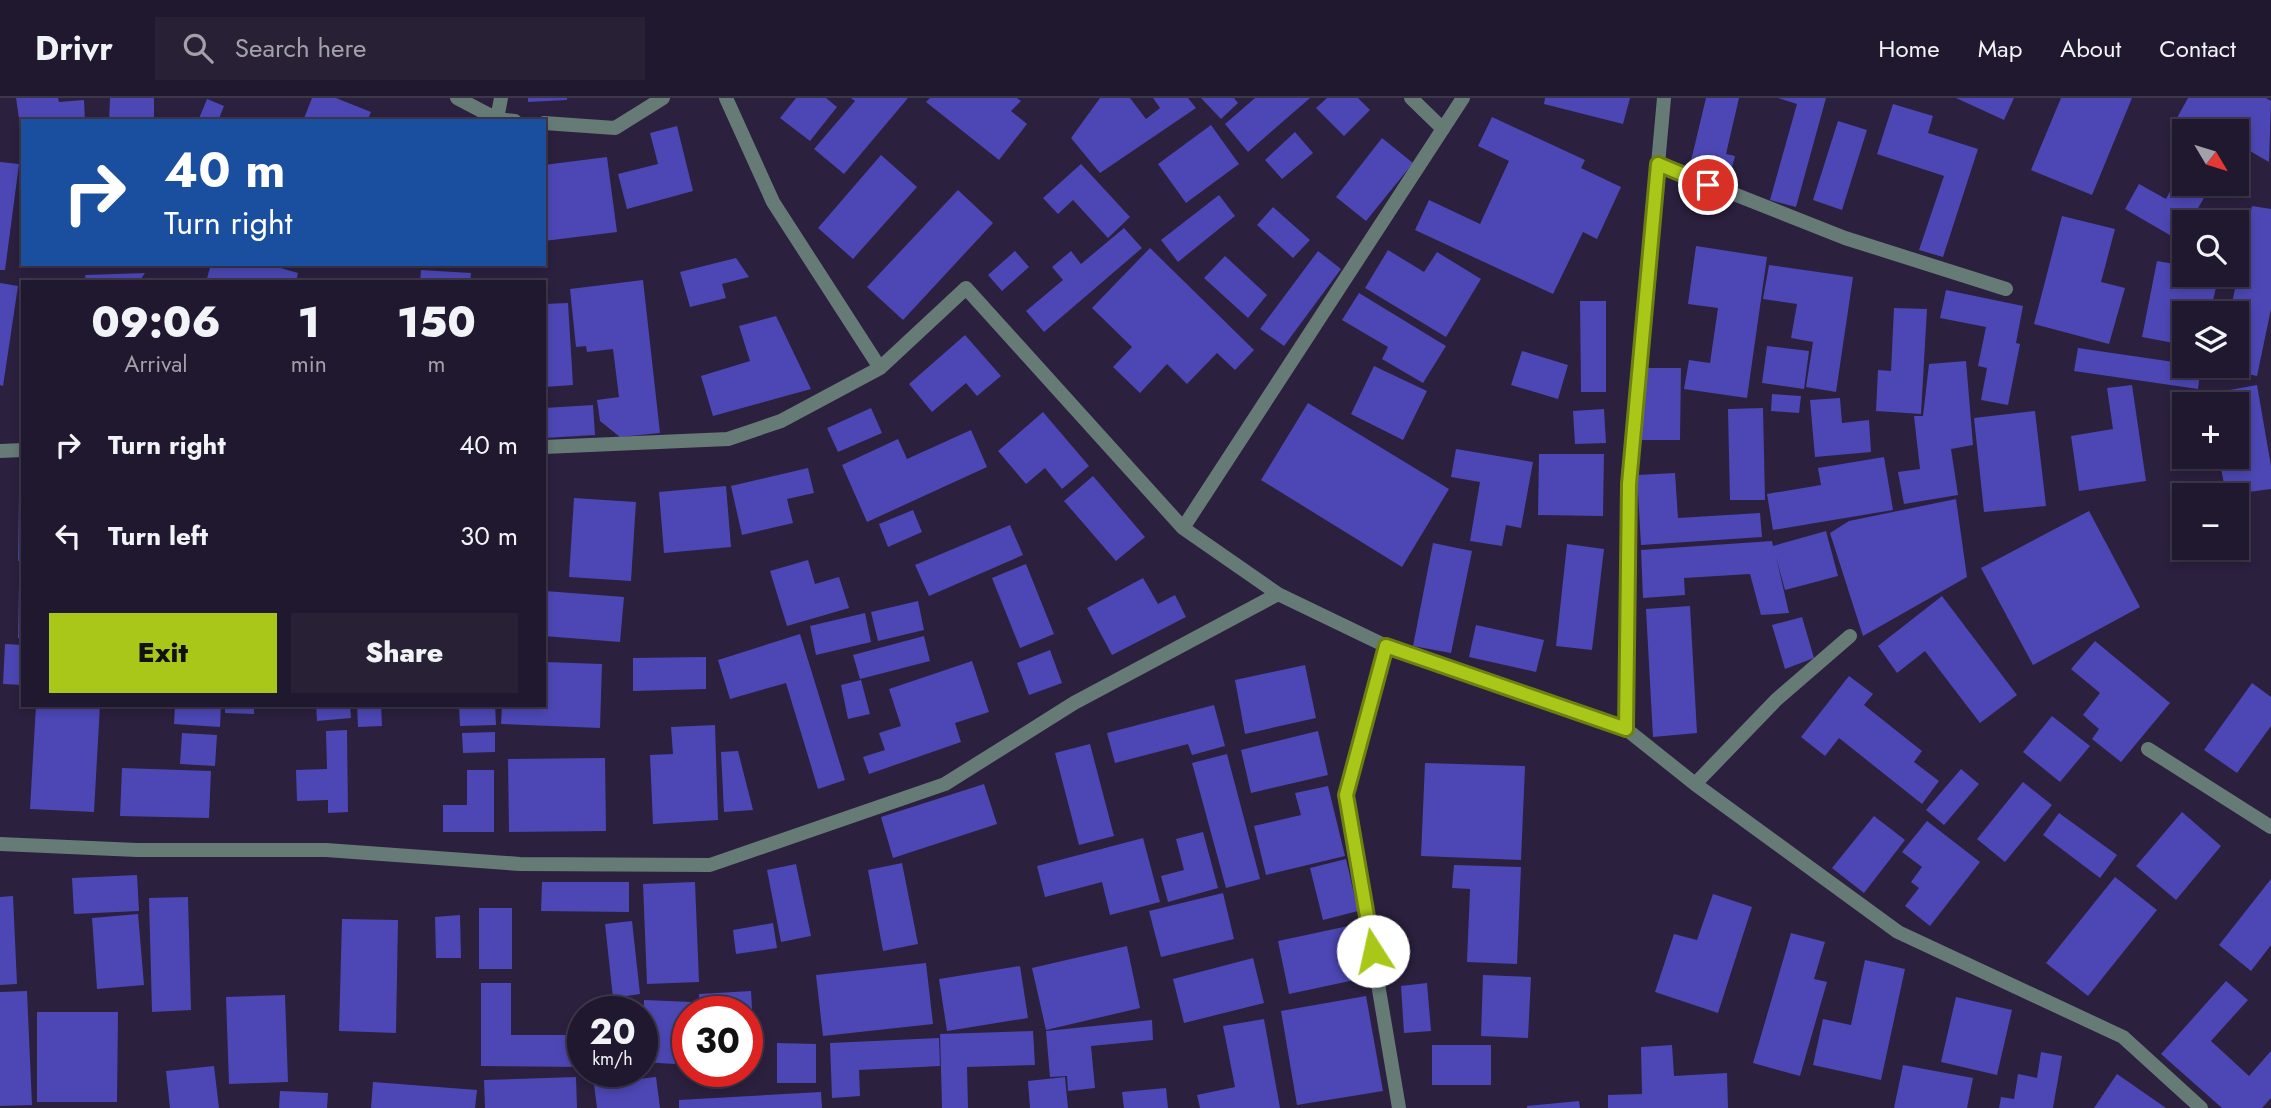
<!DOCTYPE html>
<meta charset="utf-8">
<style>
body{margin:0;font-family:Jost,sans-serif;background:#282136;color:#f1f3f6;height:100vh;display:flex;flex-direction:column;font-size:26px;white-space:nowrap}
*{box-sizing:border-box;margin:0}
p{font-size:23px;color:#a2a0aa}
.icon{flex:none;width:38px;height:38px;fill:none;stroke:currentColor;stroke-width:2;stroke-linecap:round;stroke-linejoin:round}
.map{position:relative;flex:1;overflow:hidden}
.sheet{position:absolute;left:21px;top:182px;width:525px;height:427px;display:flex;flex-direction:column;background:#20182e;border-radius:0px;box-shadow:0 4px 10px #0003,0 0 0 2px #3d374a}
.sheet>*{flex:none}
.guide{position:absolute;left:21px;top:21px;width:525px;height:147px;border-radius:0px;box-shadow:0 4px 10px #0003,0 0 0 2px #3d374a;background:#1a4fa0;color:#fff;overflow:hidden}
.needle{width:46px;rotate:128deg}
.tools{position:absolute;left:2172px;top:21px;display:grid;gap:14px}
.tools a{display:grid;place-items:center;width:77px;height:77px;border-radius:0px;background:#20182e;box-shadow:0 4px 10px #0003,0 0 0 2px #3d374a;font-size:35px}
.speed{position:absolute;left:567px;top:898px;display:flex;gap:14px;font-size:35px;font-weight:700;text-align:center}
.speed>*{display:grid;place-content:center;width:91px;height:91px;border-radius:50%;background:#20182e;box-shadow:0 4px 10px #0003,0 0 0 2px #3d374a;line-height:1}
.speed small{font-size:18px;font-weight:400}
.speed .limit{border:10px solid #d22;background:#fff;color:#111}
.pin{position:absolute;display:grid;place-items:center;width:60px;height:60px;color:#fff;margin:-30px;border:4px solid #fff;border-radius:50%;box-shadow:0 2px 7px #0007}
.me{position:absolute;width:77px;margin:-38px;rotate:350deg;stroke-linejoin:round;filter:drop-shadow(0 0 5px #0008)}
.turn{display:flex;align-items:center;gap:24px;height:147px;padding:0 28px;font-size:32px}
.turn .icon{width:91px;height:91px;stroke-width:2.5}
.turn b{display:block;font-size:49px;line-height:60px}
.eta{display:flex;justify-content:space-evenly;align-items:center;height:119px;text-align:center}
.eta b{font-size:42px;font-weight:800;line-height:49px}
.cta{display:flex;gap:14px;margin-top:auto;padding:14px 28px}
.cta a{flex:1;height:80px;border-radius:0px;background:#a9c719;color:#111;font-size:28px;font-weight:800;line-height:80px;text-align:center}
.cta a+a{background:#282136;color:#f1f3f6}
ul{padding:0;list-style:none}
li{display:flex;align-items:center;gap:21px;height:91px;padding:0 28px}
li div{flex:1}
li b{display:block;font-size:26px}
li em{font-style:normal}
header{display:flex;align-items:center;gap:42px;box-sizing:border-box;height:98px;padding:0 35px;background:#20182e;border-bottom:2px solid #3d374a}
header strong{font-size:33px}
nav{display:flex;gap:38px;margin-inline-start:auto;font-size:24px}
.search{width:490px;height:63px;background:#282136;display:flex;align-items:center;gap:18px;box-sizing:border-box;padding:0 24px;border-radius:0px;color:#a2a0aa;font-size:26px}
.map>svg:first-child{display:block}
.building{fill:#4c47b4}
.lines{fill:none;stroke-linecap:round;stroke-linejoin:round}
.lane{stroke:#667a76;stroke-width:14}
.street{stroke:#667a76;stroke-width:14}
.route-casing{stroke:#6e8110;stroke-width:18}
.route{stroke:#a9c719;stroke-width:12}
</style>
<header>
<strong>Drivr</strong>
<div class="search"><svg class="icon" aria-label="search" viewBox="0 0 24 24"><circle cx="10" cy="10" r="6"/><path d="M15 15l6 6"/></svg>Search here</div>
<nav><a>Home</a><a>Map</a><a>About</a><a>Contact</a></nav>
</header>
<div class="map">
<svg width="2271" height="1010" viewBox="0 0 2271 1010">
<rect width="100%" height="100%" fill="#2b203e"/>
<path class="building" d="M16 0H58L59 4 84 2 85 23H23L21 34Z
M110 0H154V23H109Z
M312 0H336L371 14 367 23H303Z
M528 0H567V2L528 4Z
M796 0H826L837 9 810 43 780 20Z
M851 0H908L844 76 814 51 855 3Z
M930 0H1017L1021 3 1011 13 1027 26 999 62 926 4Z
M1100 0H1130L1146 21 1160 10 1153 0H1188L1196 10 1100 75 1071 40Z
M1201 0H1234L1238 5 1221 21Z
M1255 0H1310L1248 54 1225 26Z
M1327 0H1358L1370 12 1344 38 1316 10Z
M1545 0H1630L1623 26 1544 6Z
M1706 0H1739L1726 56 1735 58 1730 77 1690 67Z
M1778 0H1826L1796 109 1770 102 1797 6Z
M1956 0H2014L2004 22Z
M2061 0H2132L2092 97 2031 72Z
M2188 0H2266L2271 3 2269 64 2236 45V33H2183L2173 27Z
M207 1 224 8 218 23H198Z
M1893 6 1933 18 1928 35 1978 51 1943 159 1919 152 1944 78 1877 56Z
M1492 19 1585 62 1581 70 1621 89 1597 141 1583 134 1553 196 1415 132 1429 102 1480 126 1509 63 1478 48Z
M1838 23 1867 32 1842 112 1813 102Z
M1211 27 1239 66 1186 105 1158 66Z
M677 28 693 93 627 111 618 76 658 66 650 35Z
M1295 34 1313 55 1282 81 1265 62Z
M1382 40 1413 65 1366 123 1336 99Z
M881 57 917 89 853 161 818 130Z
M607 59 617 134 544 143V67Z
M0 64 19 66 5 172H0Z
M1081 66 1130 119 1108 140 1073 102 1058 116 1043 100Z
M2184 68V86H2212L2190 124H2184V135L2180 143 2125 111 2139 86 2166 101Z
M958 92 993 125 903 222 867 189Z
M1219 97 1235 118 1178 164 1161 142Z
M2252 108 2271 111V211L2257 278 2214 269 2236 268V215H2230Z
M1273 109 1310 142 1293 160 1257 127Z
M2062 118 2115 131 2101 184 2125 190 2109 246 2034 226Z
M1124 130 1142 150 1044 234 1026 213 1063 182 1052 169 1071 153 1081 166Z
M1696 148 1767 159 1747 300 1684 291 1689 262 1710 265 1718 210 1688 206Z
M1150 150 1254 252 1235 272 1217 255 1187 286 1167 266 1140 295 1113 269 1132 249 1092 210Z
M1388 152 1424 174 1437 154 1481 181 1446 239 1365 190Z
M1015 153 1029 169 1002 193 988 177Z
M1318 153 1341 171 1284 248 1260 231Z
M2184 157V177H2219L2210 215H2184V247L2142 239 2157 163 2180 167Z
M1225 158 1267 197 1248 220 1204 180Z
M736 160 749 179 722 186 726 200 690 209 680 174Z
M211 166H267L298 175 296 184H206Z
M1769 167 1853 179 1836 294 1806 289 1813 244 1791 240 1797 206 1763 201Z
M421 172 471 175 470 184H420Z
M145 175 139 184H86L85 177Z
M643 182 660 335 620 339 600 323 597 302 619 299 613 251 587 254 586 248 576 249 570 191Z
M0 185 18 188 3 288 0 287Z
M1946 192 2023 208 2016 245 2020 246 2008 307 1981 302 1987 270 1978 268 1986 229 1940 220Z
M1359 195 1446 248 1423 285 1382 261 1388 249 1342 222Z
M1580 203H1606V294H1581Z
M568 205 573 287 544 289V206Z
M1894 210 1927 211 1921 316 1876 313 1878 272 1891 273Z
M776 218 811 291 713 318 701 278 750 263 739 228Z
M965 237 1001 278 977 298 966 285 932 314 909 286Z
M1767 248 1809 253 1804 291 1762 285Z
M2078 250 2201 268 2198 291 2074 273Z
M1522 253 1568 267 1558 301 1511 287Z
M1966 263 1973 347 1951 351 1958 397 1904 406 1898 374 1920 371 1914 318H1923L1929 266Z
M1374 268 1427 293 1403 342 1351 316Z
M1640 270H1681L1680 342H1639Z
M2132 287 2146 383 2079 393 2071 338 2113 331 2107 290Z
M2257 287 2271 368V391L2226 397 2219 359H2236V306H2210L2208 296Z
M1772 296 1801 298 1799 315 1771 313Z
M1840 300 1842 325 1869 322 1871 354 1815 359 1810 302Z
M1308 305 1449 391 1402 469 1261 382Z
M593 307 595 337 544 340V310Z
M871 310 882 335 838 354 827 330Z
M1763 310 1765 402H1730L1728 311Z
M1604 311 1606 345 1575 346 1573 313Z
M2035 313 2046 408 1984 414 1974 320Z
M1043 314 1089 368 1062 391 1045 370 1026 386 998 353Z
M971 332 987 369 867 424 842 367 898 341 907 361Z
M1456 351 1533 364 1521 430 1506 427 1502 448 1470 443 1480 384 1451 379Z
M1539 356H1604L1603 418 1538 417Z
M1884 359 1893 412 1773 432 1767 396 1821 387 1818 370Z
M808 370 814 395 787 401 793 425 742 437 731 388Z
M1675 375 1678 420 1760 415 1762 439 1641 447 1637 377Z
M1093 378 1145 439 1116 463 1064 403Z
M726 388 731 449 664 455 659 394Z
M19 394H23V463H18Z
M574 400 636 404 631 483 569 479Z
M1956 401 1967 479 1863 538 1830 435 1849 423Z
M913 412 922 434 888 449 879 426Z
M2089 413 2140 509 2033 567 1981 470Z
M1010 427 1023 457 929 498 915 467Z
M1826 433 1838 478 1785 492 1776 459 1789 515 1761 517 1750 476 1684 480 1685 497 1643 500 1641 452 1772 443 1773 448Z
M1433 445 1472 453 1451 555 1413 548Z
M1567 446 1604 451 1592 552 1556 548Z
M808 462 815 486 839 479 849 510 787 528 770 473Z
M1026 466 1054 536 1020 550 992 480Z
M1143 480 1158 506 1175 497 1186 519 1112 557 1087 510Z
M19 484H23V540H18Z
M545 493 624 499 620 544 544 538Z
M1942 498 2017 597 1980 625 1925 553 1897 575 1878 548Z
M918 503 924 532 878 543 871 514Z
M1690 508 1697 635 1653 639 1646 511Z
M865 515 871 544 816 557 810 528Z
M1802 519 1814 560 1785 571 1772 527Z
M1476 527 1544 542 1536 574 1469 559Z
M800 536 845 682 818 691 786 585 730 601 718 562Z
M924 538 930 563 860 581 853 557Z
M2095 543 2170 605 2121 664 2092 641 2099 631 2083 617 2100 595 2071 571Z
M5 546 23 547V587L3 586Z
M1050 552 1062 585 1029 597 1017 565Z
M706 559V591L633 593V560Z
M972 563 989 614 955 625 961 644 869 676 863 659 885 652 879 635 901 628 889 591Z
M544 564 602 566 600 630 501 626 502 607H544Z
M1305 567 1316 620 1245 636 1235 582Z
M1849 578 1873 596 1864 607 1922 653 1914 664 1939 683 1922 706 1839 640 1825 658 1801 639Z
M861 582 870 616 848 621 841 587Z
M2252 585 2271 599V628L2237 675 2204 652Z
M36 607H100L94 714 30 711Z
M175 607H221L220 629 174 626Z
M225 607H254V616L225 615Z
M316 607H350L351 620 317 623Z
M357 607H381L382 628 358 629Z
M459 607H495L496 627 460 628Z
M1214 607 1225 648 1192 657 1188 646 1115 665 1107 635Z
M2052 618 2090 648 2060 684 2023 654Z
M715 627 718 722 653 726 650 657 673 656 671 629Z
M347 632 348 714 328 715V702L297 703 296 672 327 671 326 633Z
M1318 633 1328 677 1251 695 1241 652Z
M495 634V654L463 655 462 635Z
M182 635 217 637 215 668 180 666Z
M1090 646 1114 738 1079 747 1055 655Z
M738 653 753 712 724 714 721 654Z
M1227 656 1260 781 1226 790 1192 665Z
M605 660 606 733 509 734 508 661Z
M1425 665 1525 668 1521 762 1421 758Z
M122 670 211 673 209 720 120 718Z
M1961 671 1979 686 1944 727 1926 712Z
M467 672H494V734H443V707H467Z
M2023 684 2052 707 2005 764 1977 741Z
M984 686 997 726 893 760 881 719Z
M1328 688 1345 758 1266 777 1254 728 1301 717 1295 695Z
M2182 714 2221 748 2176 802 2136 768Z
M2059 715 2117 757 2100 780 2043 737Z
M1874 718 1905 742 1864 795 1832 770Z
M1927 723 1980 764 1930 828 1905 808 1919 790 1911 784 1922 769 1902 754Z
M1203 734 1218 790 1168 804 1161 778 1184 772 1176 741Z
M1143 740 1160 804 1110 817 1102 784 1045 799 1037 768Z
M1346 761 1358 813 1323 822 1310 770Z
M902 765 918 846 883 853 868 772Z
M796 766 811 838 781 844 767 772Z
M1454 767 1521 769 1517 866 1467 864 1470 791 1452 790Z
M137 777 139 813 74 816 72 780Z
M2115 779 2157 812 2088 898 2046 865Z
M2271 781V847L2251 873 2219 847Z
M542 784H629V814L541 813Z
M695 784 699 884 647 886 643 786Z
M1223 795 1234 841 1161 859 1149 813Z
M1713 796 1752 809 1718 915 1655 894 1674 836 1697 842Z
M13 798 17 886 0 887V799Z
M188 799 191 912 152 914 149 800Z
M479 810H512V871H479Z
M138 816 144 887 97 891 92 820Z
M460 817 461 860H436L435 819Z
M342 821 398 822 396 935 339 933Z
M632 823 640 896 613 900 605 826Z
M773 825 777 850 736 856 733 832Z
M1353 827 1364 880 1289 896 1278 843Z
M1791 835 1825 844 1814 881 1827 884 1800 978 1753 965Z
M1127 848 1140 910 1046 932 1032 870Z
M1253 860 1264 905 1184 925 1173 881Z
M1865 862 1905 871 1881 982 1813 967 1823 921 1851 927Z
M926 865 933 926 823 938 816 877Z
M1020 868 1028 920 947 933 939 881Z
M1483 877 1531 879 1528 940 1481 938Z
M2226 883 2248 902 2211 943 2249 978 2271 953V1000L2262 1010H2222L2161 956Z
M481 885H511V937H583V969L481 968Z
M1427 885 1431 933 1404 935 1401 888Z
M27 893 32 1007 0 1008V894Z
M751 893 753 928H747V914H700L699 896Z
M285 897 288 984 229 986 226 899Z
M1366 898 1383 993 1297 1007 1281 913Z
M1956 899 2012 912 1997 977 1941 964Z
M644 902 692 904 691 914H688V931H677L675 966 642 964Z
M37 914H118L117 1004H37Z
M1264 921 1280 1010H1200L1197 997 1235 989 1223 928Z
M1152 922 1153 942 1091 948 1095 990 1068 993 1067 978 1050 979 1046 933Z
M1033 933 1035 967 967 969 968 1010H942L940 936Z
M939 940 940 968 859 972 860 998 832 1000 830 945Z
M777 945 816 946V985H777Z
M1432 947H1491V987H1432Z
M1672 947 1674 978 1727 975 1728 1010H1608V997L1642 996 1641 949Z
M2041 954 2062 958 2053 1010H1999L2001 999 2014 1001 2018 976 2037 980Z
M1903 967 1973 980 1967 1010H1894Z
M214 968 219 1010H170L166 973Z
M2117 976 2166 1010H2094Z
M576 979 577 1010H485L484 982Z
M656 979 660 1010H597L594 986Z
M1065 979 1068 1010H1030L1028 983Z
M373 984 477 992 475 1010H371Z
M1166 990 1168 1010H1124L1122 994Z
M280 993 328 995 327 1010H279Z
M821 994 822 1010H679V1002Z
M1579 1003 1580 1010H1527V1008Z"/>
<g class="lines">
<path class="lane" d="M457 0 497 21 515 23
M544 25 615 30 663 0
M1626 631 1629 386 1664 0"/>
<path class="street" d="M726 0 773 104 880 270
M1411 0 1443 31
M497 21 501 0
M1658 66 1845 140 2006 191
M544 349 728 341 781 323 880 270 966 190 1183 430 1278 496 1386 548 1626 631 1695 686 1898 834 2123 939 2201 1010
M0 353 23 352
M1183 430 1463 0
M1386 548 1346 697 1399 1010
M2148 651 2271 729
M1695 686 1776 602 1850 538
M0 746 137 752H326L520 766 710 767 945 686 1074 605 1278 496"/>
</g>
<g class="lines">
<g class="route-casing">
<path id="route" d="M1373 853 1346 697 1386 548 1626 631 1629 386 1658 66 1708 87"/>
</g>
<use href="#route" class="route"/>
</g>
</svg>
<div class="tools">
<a><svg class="needle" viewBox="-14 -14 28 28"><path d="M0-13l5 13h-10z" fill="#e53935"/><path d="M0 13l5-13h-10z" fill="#a2a0aa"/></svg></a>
<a><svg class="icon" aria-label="search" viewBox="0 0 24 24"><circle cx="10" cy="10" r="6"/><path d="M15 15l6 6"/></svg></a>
<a><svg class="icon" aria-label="layers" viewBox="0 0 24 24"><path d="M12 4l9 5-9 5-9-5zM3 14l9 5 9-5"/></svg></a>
<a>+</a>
<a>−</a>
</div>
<div class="speed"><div>20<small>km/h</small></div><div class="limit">30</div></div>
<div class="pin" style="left:1708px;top:87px;background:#d93025"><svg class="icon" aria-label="arrive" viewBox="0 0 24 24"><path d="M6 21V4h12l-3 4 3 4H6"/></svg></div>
<svg class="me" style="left:1373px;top:853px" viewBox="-20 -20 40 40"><circle r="19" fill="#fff"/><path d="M0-13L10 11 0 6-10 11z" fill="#a9c719"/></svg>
<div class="guide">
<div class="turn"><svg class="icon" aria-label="right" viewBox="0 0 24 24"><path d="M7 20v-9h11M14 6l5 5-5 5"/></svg><div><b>40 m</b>Turn right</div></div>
</div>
<section class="sheet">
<div class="eta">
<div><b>09:06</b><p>Arrival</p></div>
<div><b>1</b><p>min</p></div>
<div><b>150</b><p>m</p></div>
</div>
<ul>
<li><svg class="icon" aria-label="right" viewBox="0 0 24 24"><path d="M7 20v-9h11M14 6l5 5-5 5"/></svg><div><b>Turn right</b></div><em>40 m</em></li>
<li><svg class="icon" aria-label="left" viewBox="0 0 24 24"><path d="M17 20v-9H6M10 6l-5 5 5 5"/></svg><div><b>Turn left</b></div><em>30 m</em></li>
</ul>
<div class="cta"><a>Exit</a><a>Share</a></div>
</section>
</div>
